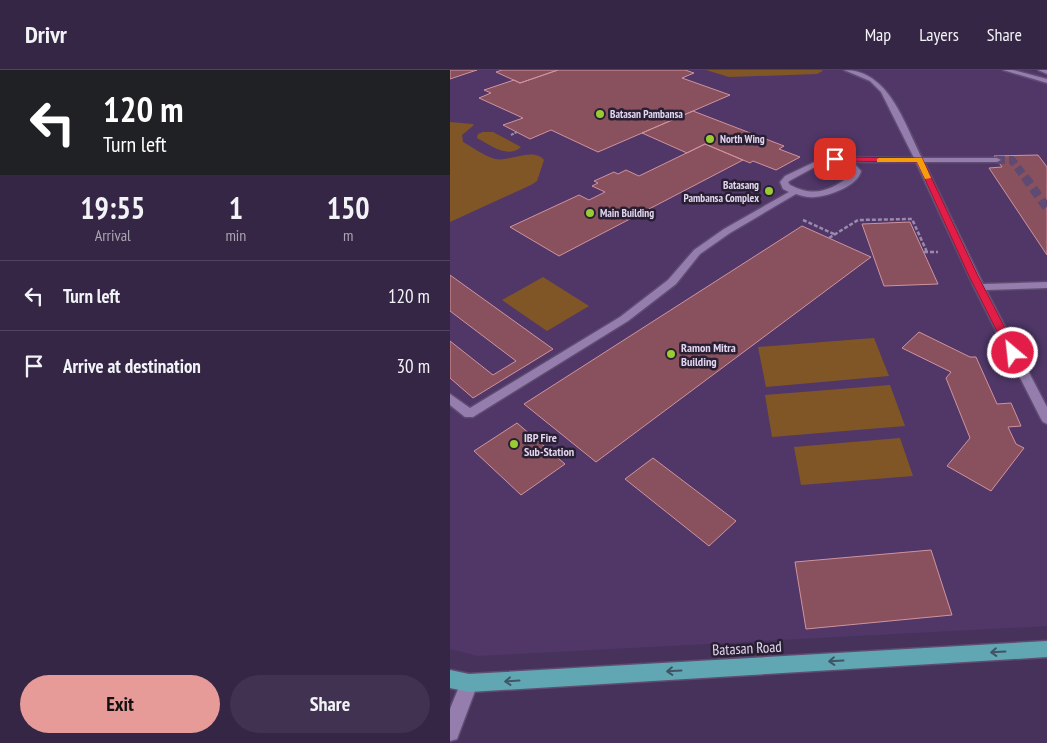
<!DOCTYPE html>
<style>
body{margin:0;font-family:"PT Sans Narrow",sans-serif;background:#403250;color:#f1f3f6;height:100vh;display:flex;flex-direction:column;font-size:19px;white-space:nowrap}
*{box-sizing:border-box;margin:0}
p{font-size:16px;color:#aaa5b3}
.icon{flex:none;width:28px;height:28px;fill:none;stroke:currentColor;stroke-width:2;stroke-linecap:round;stroke-linejoin:round}
.map{position:relative;flex:1;overflow:hidden}
.side{display:flex;flex-direction:column;background:#352645;width:450px}
.side>*{flex:none}
.hud{background:#202124;color:#fff;overflow:hidden}
.pin{position:absolute;display:grid;place-items:center;width:42px;height:42px;color:#fff;margin:-21px;border-radius:10px;box-shadow:0 2px 8px #0006}
.me{position:absolute;width:55px;margin:-28px;rotate:332deg;stroke-linejoin:round;filter:drop-shadow(0 0 4px #0008)}
.turn{display:flex;align-items:center;gap:18px;height:105px;padding:0 20px;font-size:22px}
.turn .icon{width:65px;height:65px;stroke-width:2.5}
.turn b{display:block;font-size:35px;line-height:42px}
.eta{display:flex;justify-content:space-evenly;align-items:center;height:85px;text-align:center}
.eta b{font-size:30px;font-weight:700;line-height:35px}
.primary-button{display:flex;gap:10px;margin-top:auto;padding:10px 20px}
.primary-button a{flex:1;height:58px;border-radius:30px;background:#e69b98;color:#111;font-size:20px;font-weight:700;line-height:58px;text-align:center}
.primary-button a+a{background:#403250;color:#f1f3f6}
ul{padding:0;list-style:none}
li{display:flex;align-items:center;gap:15px;height:70px;padding:0 20px;border-top:1px solid #4f435e}
li div{flex:1}
li b{display:block;font-size:19px}
li em{font-style:normal}
header{display:flex;align-items:center;gap:30px;box-sizing:border-box;height:70px;padding:0 25px;background:#352645;border-bottom:1px solid #4f435e}
header strong{font-size:24px}
nav{display:flex;gap:28px;margin-inline-start:auto;font-size:18px}
main{display:flex;flex:1;min-height:0}
.map>svg:first-child{display:block}
.built{fill:#503768}
.green{fill:#805627}
.building{fill:#89515d;stroke:#d0939e}
.lines{fill:none;stroke-linecap:round;stroke-linejoin:round}
.minor-tunnel-far1{stroke:#5e4a72;stroke-width:8;stroke-dasharray:8 4;stroke-linecap:butt}
.minor-tunnel{stroke:#5e4a72;stroke-width:9;stroke-dasharray:9 5;stroke-linecap:butt}
.minor-casing{stroke:#5f4d71;stroke-width:3}
.major-casing{stroke:#5f4d71;stroke-width:3}
.path-far1{stroke:#9a8aab;stroke-width:2;stroke-dasharray:3 1;stroke-linecap:butt}
.path{stroke:#9a8aab;stroke-width:2.5;stroke-dasharray:4 2;stroke-linecap:butt}
.minor{fill:#957eae;fill-rule:evenodd}
.major{fill:#61a7b3;fill-rule:evenodd}
.oneway{stroke:#3f5566}
.route{fill:#e11d48;stroke:#92132f}
.slow{fill:#f59e0b}
.poi-dot{fill:#9acb35;stroke:#291f32;stroke-width:2}
.labels{text-anchor:middle;dominant-baseline:central;stroke-width:5;stroke-linejoin:round;paint-order:stroke}
.far-poi-label{font-size:11px;font-weight:bold;fill:#e1d5ef;stroke:#291f32;text-anchor:start}
.poi-label{font-size:12px;font-weight:bold;fill:#e1d5ef;stroke:#291f32;text-anchor:start}
.near-street-label{font-size:15px;fill:#e1d5ef;stroke:#291f32}
</style>
<header>
<strong>Drivr</strong>
<nav><a>Map</a><a>Layers</a><a>Share</a></nav>
</header>
<main>
<section class="side">
<div class="hud">
<div class="turn"><svg class="icon" aria-label="left" viewBox="0 0 24 24"><path d="M17 20v-9H6M10 6l-5 5 5 5"/></svg><div><b>120 m</b>Turn left</div></div>
</div>
<div class="eta">
<div><b>19:55</b><p>Arrival</p></div>
<div><b>1</b><p>min</p></div>
<div><b>150</b><p>m</p></div>
</div>
<ul>
<li><svg class="icon" aria-label="left" viewBox="0 0 24 24"><path d="M17 20v-9H6M10 6l-5 5 5 5"/></svg><div><b>Turn left</b></div><em>120 m</em></li>
<li><svg class="icon" aria-label="arrive" viewBox="0 0 24 24"><path d="M6 21V4h12l-3 4 3 4H6"/></svg><div><b>Arrive at destination</b></div><em>30 m</em></li>
</ul>
<div class="primary-button"><a>Exit</a><a>Share</a></div>
</section>
<div class="map">
<svg width="597" height="673" viewBox="0 0 597 673">
<rect width="100%" height="100%" fill="#47325c"/>
<path class="built" d="M0 0H580L597 4V556L28 586 0 579Z"/>
<path class="green" d="M256 0H371L373 1 367 4 279 7Z
M0 52 22 54 24 55 12 65 13 72C22 77 34 86 45 89 60 92 83 77 94 90L87 111 81 115 0 152Z
M33 62H43L71 77C58 89 40 75 27 68L28 64Z
M93 207 139 236 97 261 52 230Z
M424 268 439 306 316 317 308 277Z
M440 315 455 356 322 367 315 325Z
M450 368 463 406 351 415 344 377Z"/>
<path class="building" d="M0 0H27L0 9Z
M52 0H108L70 13 46 2Z
M108 0H235L244 3 232 8 280 25 148 82 101 60 80 69 53 55 73 48 29 28 41 23 34 20 64 10 70 13Z
M243 41 334 76 329 79 350 87 326 100 303 91 300 93 255 74 237 83 192 63Z
M255 74 293 90 109 186 60 157 129 125 139 130 155 122 142 116 148 113 144 111 164 102 168 104 176 100 189 106Z
M588 85 597 97V185L539 98 552 97 544 86Z
M460 152 488 214 434 216 412 154Z
M352 156 421 187 146 392 74 334Z
M0 205 103 279 23 328 0 308V271L43 305 66 291 0 241Z
M469 262 520 287H526L547 334 561 333 571 356 558 357 566 374 574 378 541 421 497 396 520 368 496 308 501 302 452 278Z
M67 353 115 394 71 425 24 381Z
M203 388 286 451 259 476 175 409Z
M481 480 502 545 356 559 345 492Z"/>
<g class="lines">
<path class="minor-tunnel-far1" d="M547 90H562L576 109"/>
<path class="minor-tunnel" d="M575 107 597 138"/>
<g class="minor-casing">
<path id="minor" d="M394 0C439 0 454 53 472 88H547L551 90 547 92H474L533 214 597 212V218L536 220 597 337V354L593 352 591 349 524 217 466 92H403L411 101C408 116 379 126 365 127 359 128 352 126 346 124L280 163 250 184 226 214 178 251 23 347H15L0 335V324L20 338 170 247 218 210 244 180 274 159 339 122 333 119 330 112 335 106 375 87 464 88 431 22 420 11ZM376 91 390 93 403 101 402 105C380 120 366 128 340 115L338 112 341 110Z
M553 0H563L597 9V13Z
M588 0H597V4Z
M19 604 25 607 28 613 7 669 0 671V639L13 607Z"/>
</g>
<g class="major-casing">
<path id="major" d="M597 571V587L19 622 0 618V600L19 604Z"/>
</g>
<path class="path-far1" d="M61 65 67 62"/>
<path class="path" d="M353 150 384 164
M379 168 408 150 462 149 477 182
M474 182H488"/>
<use href="#minor" class="minor"/>
<use href="#major" class="major"/>
</g>
<defs><path id="oneway-shaft" d="M-6 0H5M1.5-3L5.5 0L1.5 3" fill="none" stroke-width="1.6" stroke-linecap="round" stroke-linejoin="round" transform="scale(1.25)"/></defs>
<g class="oneway">
<use href="#oneway-shaft" transform="translate(548 582) rotate(177)"/>
<use href="#oneway-shaft" transform="translate(386 591) rotate(177)"/>
<use href="#oneway-shaft" transform="translate(224 601) rotate(177)"/>
<use href="#oneway-shaft" transform="translate(62 611) rotate(176)"/>
</g>
<path class="route" d="M382 87 472 88 528 206 568 283 567 285H559L558 283 519 206 467 92 385 91 382 90Z"/>
<path class="slow" d="M429 88H472L481 108 475 109 467 92H427V89Z"/>
<g class="poi-dot">
<circle cx="150" cy="44" r="5"/>
<circle cx="260" cy="69" r="5"/>
<circle cx="319" cy="121" r="5"/>
<circle cx="140" cy="143" r="5"/>
<circle cx="221" cy="284" r="5"/>
<circle cx="64" cy="374" r="5"/>
</g>
<g class="labels">
<g class="far-poi-label">
<text x="160" y="44">Batasan Pambansa</text>
<text x="270" y="69">North Wing</text>
<text x="309" y="115" text-anchor="end">Batasang<tspan x="309" dy="13">Pambansa Complex</tspan></text>
<text x="150" y="143">Main Building</text>
</g>
<g class="poi-label">
<text x="231" y="277">Ramon Mitra<tspan x="231" dy="14">Building</tspan></text>
<text x="74" y="367">IBP Fire<tspan x="74" dy="14">Sub-Station</tspan></text>
</g>
<g class="near-street-label">
<text transform="translate(297 578) rotate(-3)">Batasan Road</text>
</g>
</g>
</svg>
<div class="pin" style="left:385px;top:89px;background:#d93025"><svg class="icon" aria-label="arrive" viewBox="0 0 24 24"><path d="M6 21V4h12l-3 4 3 4H6"/></svg></div>
<svg class="me" style="left:563px;top:283px" viewBox="-20 -20 40 40"><circle r="17" fill="#e11d48" stroke="#fff" stroke-width="3"/><path d="M0-11L8 9 0 5-8 9z" fill="#fff"/></svg>
</div>
</main>
